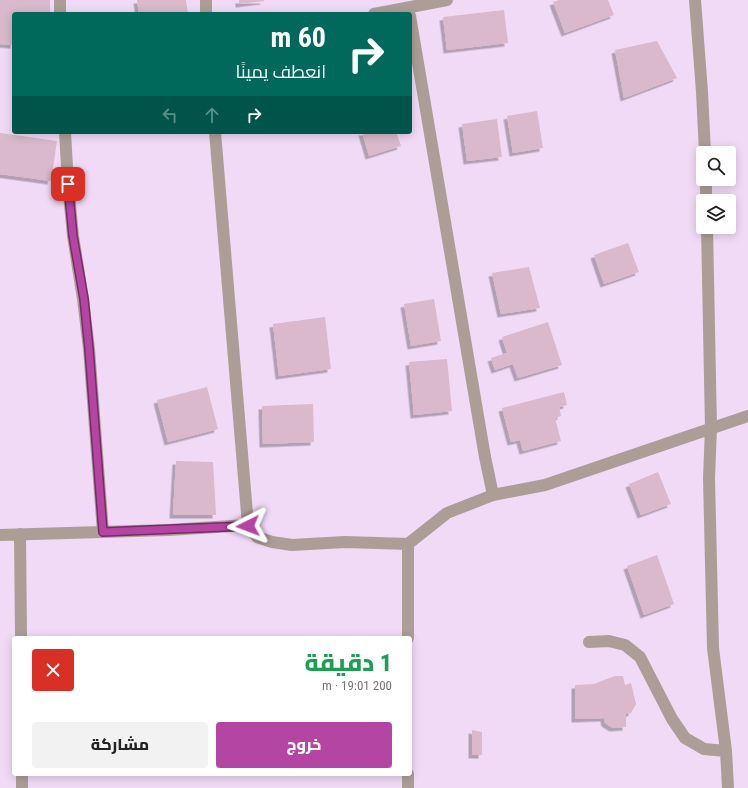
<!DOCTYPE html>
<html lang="ar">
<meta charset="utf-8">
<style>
body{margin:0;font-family:"Roboto Condensed",Cairo,sans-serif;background:#f2f2f2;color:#222;direction:rtl;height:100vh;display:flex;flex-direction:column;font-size:15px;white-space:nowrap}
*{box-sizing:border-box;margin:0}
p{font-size:13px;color:#767676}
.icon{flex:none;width:22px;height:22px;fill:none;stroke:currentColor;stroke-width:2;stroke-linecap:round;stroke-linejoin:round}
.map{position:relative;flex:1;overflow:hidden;direction:ltr}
.side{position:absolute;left:12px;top:636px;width:400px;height:140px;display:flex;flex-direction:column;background:#fff;border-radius:4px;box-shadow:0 2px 10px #0003;direction:rtl}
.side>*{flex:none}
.top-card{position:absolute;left:12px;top:12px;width:400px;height:122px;border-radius:4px;box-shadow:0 2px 10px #0003;direction:rtl;background:#00695c;color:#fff;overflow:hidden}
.tools{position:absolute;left:696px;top:146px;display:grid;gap:8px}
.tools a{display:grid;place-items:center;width:40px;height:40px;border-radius:4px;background:#fff;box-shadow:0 2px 10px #0003;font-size:20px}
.pin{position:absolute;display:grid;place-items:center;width:34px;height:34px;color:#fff;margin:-17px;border-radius:8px;box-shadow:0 2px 6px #0006}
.me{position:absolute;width:44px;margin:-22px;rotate:267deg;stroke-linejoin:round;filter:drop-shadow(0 0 3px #0008)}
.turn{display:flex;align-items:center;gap:14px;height:84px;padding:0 20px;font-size:18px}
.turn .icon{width:52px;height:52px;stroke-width:2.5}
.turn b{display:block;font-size:28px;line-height:34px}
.lanes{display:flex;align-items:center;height:38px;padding:0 20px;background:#0003;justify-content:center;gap:20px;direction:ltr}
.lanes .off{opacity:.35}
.round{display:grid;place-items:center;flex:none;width:42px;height:42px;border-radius:4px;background:#f2f2f2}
.head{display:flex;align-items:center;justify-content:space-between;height:68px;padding:0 20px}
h1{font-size:24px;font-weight:800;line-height:30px;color:#1e9e55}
.action{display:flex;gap:8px;margin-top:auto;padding:8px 20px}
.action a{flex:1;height:46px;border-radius:4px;background:#b445a3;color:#fff;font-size:16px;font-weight:800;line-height:46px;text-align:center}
.action a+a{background:#f2f2f2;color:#222}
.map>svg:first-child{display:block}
.building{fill:#d9b9cb;filter:url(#shadow)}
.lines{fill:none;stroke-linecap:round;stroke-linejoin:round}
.minor{stroke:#ac9d97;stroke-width:12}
.route-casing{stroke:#752d6a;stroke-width:10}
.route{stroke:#b445a3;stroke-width:7}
</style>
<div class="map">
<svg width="748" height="788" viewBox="0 0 748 788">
<defs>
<filter id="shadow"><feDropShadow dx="-3.5" dy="3.5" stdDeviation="0" flood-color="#0004"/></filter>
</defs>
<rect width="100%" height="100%" fill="#f1daf6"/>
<path class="building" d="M0 0H50V14H14V45L0 44Z
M137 0H186L188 14H139Z
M239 0H264V1L239 4Z
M559 0H608L614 15 565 33 553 2Z
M504 10 508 43 447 50 443 17Z
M657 41 677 78 624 98 615 50Z
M537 111 543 148 513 153 507 116Z
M497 119 502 157 467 161 462 124Z
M362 132H396L401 146 369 156Z
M0 133 57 141 51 181 0 174Z
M628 243 639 272 604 284 594 255Z
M529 267 540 308 501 314 492 273Z
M434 299 441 341 411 346 404 304Z
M325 317 331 369 279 376 273 324Z
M548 322 562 365 518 378 513 364 495 370 491 358 507 353 502 337Z
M447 359 452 411 414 415 409 362Z
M207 387 218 429 168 442 157 400Z
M564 392 567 405 559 407 561 416 555 418 561 441 523 451 520 440 511 442 502 408Z
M313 404 314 442 263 444 262 406Z
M176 461 213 462 216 515H173Z
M658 472 671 504 641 515 629 484Z
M657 555 674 604 644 615 627 566Z
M615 676H623L625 685 631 683 636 704 631 713 626 714V727L613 728 605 723 604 718 575 719V685L594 684Z
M472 730 482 732V755H472Z"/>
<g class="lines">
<path class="minor" d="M60 0V14
M206 0V14
M695 0 702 92 705 153
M374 14 447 0
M410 16 485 457 493 495
M65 132 68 184 73 236 83 299 89 349 103 532
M215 132 248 525 257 537 272 542 292 545 345 542 408 544 447 513 493 495 545 485 748 416
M706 179V201
M707 227 711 428 709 478 713 648 726 751 728 788
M20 534 21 638
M0 535 168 530 248 525
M408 638V544
M589 642 609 641 625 645 640 657 672 719 685 738 704 749 726 751
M22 774V788
M408 774V788"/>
</g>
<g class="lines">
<g class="route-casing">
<path id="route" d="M68 184 73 236 84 299 89 349 103 532 248 526"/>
</g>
<use href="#route" class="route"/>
</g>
</svg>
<div class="tools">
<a><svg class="icon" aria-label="search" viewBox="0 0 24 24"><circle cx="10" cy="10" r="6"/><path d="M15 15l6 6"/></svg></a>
<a><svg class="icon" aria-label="layers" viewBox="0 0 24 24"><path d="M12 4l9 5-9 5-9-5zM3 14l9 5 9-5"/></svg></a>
</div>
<div class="pin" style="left:68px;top:184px;background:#d93025"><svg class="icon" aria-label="arrive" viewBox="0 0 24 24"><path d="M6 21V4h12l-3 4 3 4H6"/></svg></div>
<svg class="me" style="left:248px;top:526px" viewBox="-20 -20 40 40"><path d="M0-17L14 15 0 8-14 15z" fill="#b445a3" stroke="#fff" stroke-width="4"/></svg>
<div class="top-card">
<div class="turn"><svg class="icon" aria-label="right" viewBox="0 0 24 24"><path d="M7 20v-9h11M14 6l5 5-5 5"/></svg><div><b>60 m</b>انعطف يمينًا</div></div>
<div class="lanes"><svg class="icon off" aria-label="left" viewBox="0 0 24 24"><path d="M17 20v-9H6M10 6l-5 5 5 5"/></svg><svg class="icon off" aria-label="ahead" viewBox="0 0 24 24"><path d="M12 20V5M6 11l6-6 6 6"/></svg><svg class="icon" aria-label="right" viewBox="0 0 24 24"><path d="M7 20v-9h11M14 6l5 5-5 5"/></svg></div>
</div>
<section class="side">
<div class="head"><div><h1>1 دقيقة</h1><p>200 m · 19:01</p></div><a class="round" style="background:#d93025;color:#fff"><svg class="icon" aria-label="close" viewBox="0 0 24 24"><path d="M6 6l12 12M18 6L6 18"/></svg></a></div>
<div class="action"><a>خروج</a><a>مشاركة</a></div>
</section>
</div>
